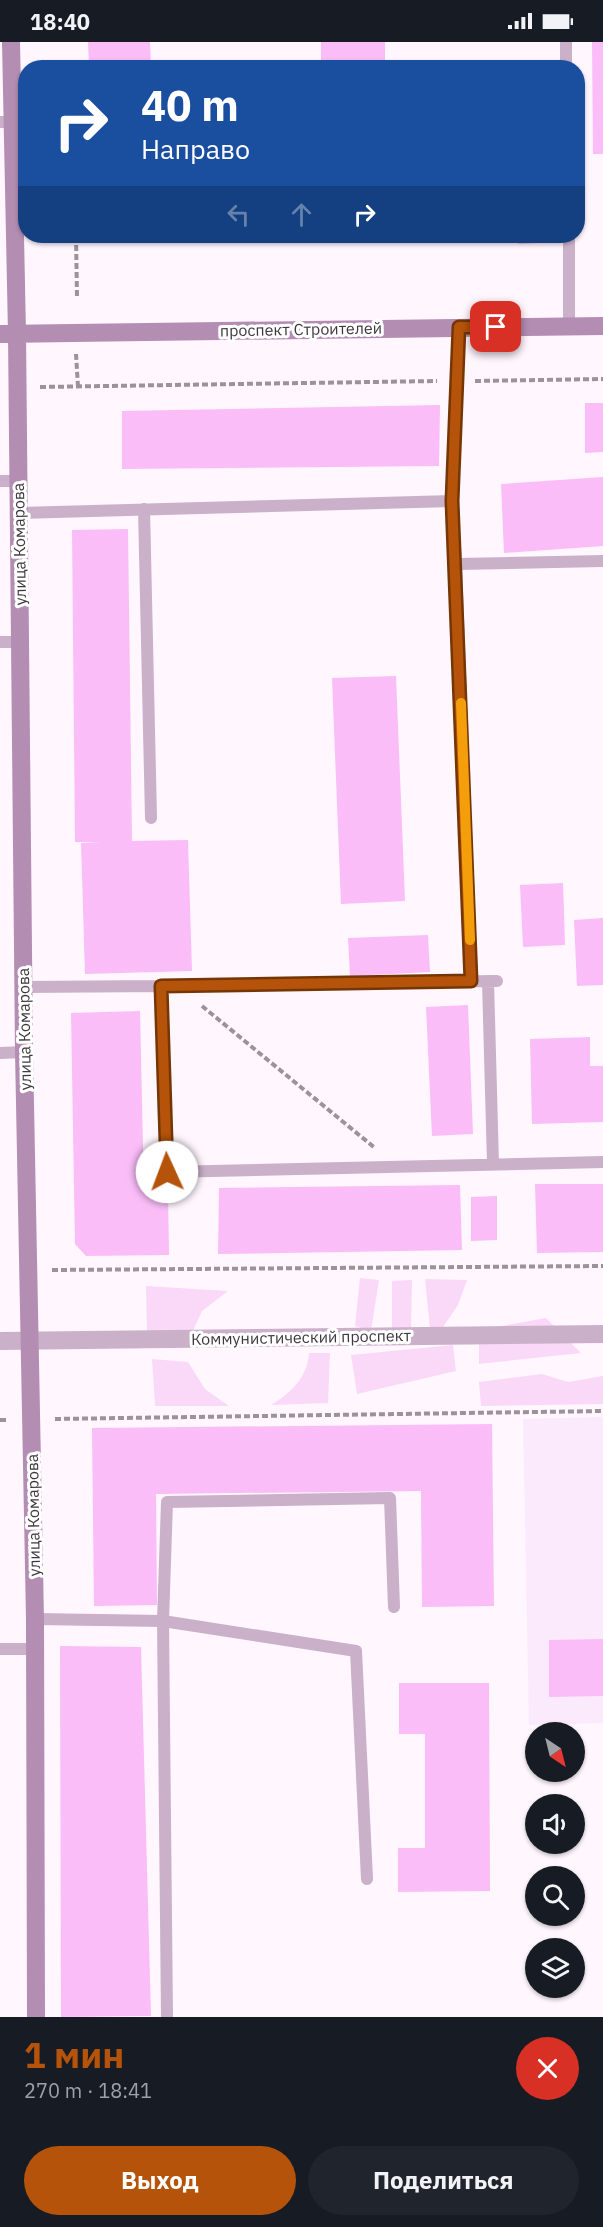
<!DOCTYPE html>
<html lang="ru">
<meta charset="utf-8">
<style>
body{margin:0;font-family:"IBM Plex Sans",sans-serif;background:#20242c;color:#f1f3f6;height:100vh;display:flex;flex-direction:column;font-size:22px;white-space:nowrap}
*{box-sizing:border-box;margin:0}
p{font-size:20px;color:#9ea1a6}
.icon{flex:none;width:33px;height:33px;fill:none;stroke:currentColor;stroke-width:2;stroke-linecap:round;stroke-linejoin:round}
.map{position:relative;height:1975px;overflow:hidden}
.sheet{display:flex;flex-direction:column;background:#171b24;flex:1}
.sheet>*{flex:none}
.top-card{position:absolute;left:18px;top:18px;width:567px;height:183px;border-radius:24px;box-shadow:0 2px 4px #0004;background:#1a4fa0;color:#fff;overflow:hidden}
.needle{width:39px;rotate:145deg}
.tools{position:absolute;left:525px;top:1680px;display:grid;gap:12px}
.tools a{display:grid;place-items:center;width:60px;height:60px;border-radius:50%;background:#171b24;box-shadow:0 2px 4px #0004;font-size:30px}
.pin{position:absolute;display:grid;place-items:center;width:51px;height:51px;color:#fff;margin:-26px;border-radius:12px;box-shadow:0 3px 9px #0006}
.me{position:absolute;width:66px;margin:-33px;rotate:358deg;stroke-linejoin:round;filter:drop-shadow(0 0 4px #0008)}
.turn{display:flex;align-items:center;gap:21px;height:126px;padding:0 24px;font-size:27px}
.turn .icon{width:78px;height:78px;stroke-width:2.5}
.turn b{display:block;font-size:42px;line-height:51px}
.lanes{display:flex;align-items:center;height:57px;padding:0 24px;background:#0003;justify-content:center;gap:30px;direction:ltr}
.lanes .off{opacity:.35}
.round{display:grid;place-items:center;flex:none;width:63px;height:63px;border-radius:32px;background:#20242c}
.overview{display:flex;align-items:center;justify-content:space-between;height:102px;padding:0 24px}
h1{font-size:36px;font-weight:700;line-height:45px;color:#b45309}
.primary-button{display:flex;gap:12px;margin-top:auto;padding:12px 24px}
.primary-button a{flex:1;height:69px;border-radius:36px;background:#b45309;color:#fff;font-size:24px;font-weight:700;line-height:69px;text-align:center}
.primary-button a+a{background:#20242c;color:#f1f3f6}
.status{display:flex;justify-content:space-between;align-items:center;height:42px;padding:0 30px;background:#171b24;direction:ltr}
.status svg{height:16px;fill:currentColor}
.map>svg:first-child{display:block}
.built{fill:#fbeafb}
.green{fill:#fad9f8}
.building{fill:#fabdf8}
.lines{fill:none;stroke-linecap:round;stroke-linejoin:round}
.path{stroke:#9a949a;stroke-width:4;stroke-dasharray:6 3;stroke-linecap:butt}
.lane{stroke:#cbb0ca;stroke-width:12}
.street{stroke:#cbb0ca;stroke-width:18}
.secondary{stroke:#b48db3;stroke-width:18}
.route-casing{stroke:#753606;stroke-width:15}
.route{stroke:#b45309;stroke-width:10}
.slow{stroke:#f59e0b;stroke-width:10}
.labels{text-anchor:middle;dominant-baseline:central;stroke-width:6;stroke-linejoin:round;paint-order:stroke}
.street-label{font-size:16px;fill:#3c383c;stroke:#fff}
</style>
<div class="status"><b>18:40</b><svg viewBox="0 0 49 12"><path d="M0 12V9h3v3zM5 12V6h3v6zM10 12V3h3v9zM15 12V0h3v12zM26 1h20v11H26zM47 4h2v5h-2z"/></svg></div>
<div class="map">
<svg width="603" height="1975" viewBox="0 0 603 1975">
<rect width="100%" height="100%" fill="#fff6fe"/>
<path class="built" d="M603 1375V1681L529 1683 523 1377Z"/>
<path class="green" d="M360 1236 379 1238 371 1289 355 1284Z
M425 1237 467 1238 458 1263 441 1288 430 1287Z
M412 1238 411 1288 392 1290V1239Z
M146 1244 228 1249 202 1269 191 1293H147Z
M546 1276 581 1311 479 1322V1288Z
M453 1303 456 1329 357 1352 351 1313Z
M309 1311H330L328 1361 271 1363C292 1350 307 1336 309 1311Z
M152 1317 188 1320 205 1347 229 1364H155Z
M542 1332 568 1340 603 1334V1362L481 1364 479 1340Z"/>
<path class="building" d="M88 0H150L151 26H89Z
M321 0H385V26H321Z
M592 0H603V112H593Z
M518 194H563V200L518 202Z
M585 361H603V410L585 411Z
M440 363 439 424 122 427V369Z
M603 435V504L504 511 501 442Z
M128 487 132 799 188 798 192 929 85 932 81 801 100 800H75L72 488Z
M396 634 405 859 341 862 332 636Z
M563 841 565 903 523 905 520 843Z
M603 876V943L577 944 574 878Z
M428 893 430 930 350 934 348 896Z
M468 963 473 1092 432 1094 426 965Z
M140 969 144 1149H168L169 1213 86 1214 75 1202 71 971Z
M590 995V1024H603V1080L532 1082 530 997Z
M535 1142H603V1210L537 1211Z
M460 1143 462 1208 218 1212 219 1146Z
M497 1154V1198L471 1199V1155Z
M492 1382 494 1564 422 1565 421 1449 156 1452 157 1563 94 1564 92 1386Z
M603 1597V1654L549 1655V1598Z
M60 1604 141 1605 151 1974 61 1975Z
M399 1641H489L490 1849 398 1850V1806H425V1692H399Z"/>
<g class="lines">
<path class="path" d="M76 194 77 255
M76 312 78 345
M475 339 603 337
M40 345 437 339
M202 964 375 1106
M52 1228 603 1224
M55 1377 603 1369
M0 1378H8"/>
<path class="lane" d="M566 0V26
M0 80H26
M569 194V285
M0 439H18
M452 459 456 522 603 519
M144 467 151 776
M19 471 452 459 459 285
M456 522 471 939
M0 600H20
M488 939 493 1122
M161 944 497 939
M24 945 161 944 167 1130 603 1120
M0 1011 24 1010
M35 1577 163 1579 167 1460 390 1456 394 1565
M0 1607H35
M167 1975 163 1579 356 1609 367 1837"/>
<path class="street" d="M0 1299 603 1292"/>
<path class="secondary" d="M11 0 17 291 24 1010 35 1577 36 1975
M0 292 603 284"/>
</g>
<g class="lines">
<g class="route-casing">
<path id="route" d="M167 1130 161 944 471 939 452 459 459 285H496"/>
</g>
<use href="#route" class="route"/>
<path class="slow" d="M461 661 470 898"/>
</g>
<g class="labels">
<g class="street-label">
<text transform="translate(301 287) rotate(-1)">проспект Строителей</text>
<text transform="translate(19 502) rotate(-91)">улица Комарова</text>
<text transform="translate(24 987) rotate(-91)">улица Комарова</text>
<text transform="translate(301 1295) rotate(-1)">Коммунистический проспект</text>
<text transform="translate(33 1473) rotate(-91)">улица Комарова</text>
</g>
</g>
</svg>
<div class="tools">
<a><svg class="needle" viewBox="-14 -14 28 28"><path d="M0-13l5 13h-10z" fill="#e53935"/><path d="M0 13l5-13h-10z" fill="#9ea1a6"/></svg></a>
<a><svg class="icon" aria-label="sound" viewBox="0 0 24 24"><path d="M4 9h4l5-4v14l-5-4H4zM17 9q2 3 0 6"/></svg></a>
<a><svg class="icon" aria-label="search" viewBox="0 0 24 24"><circle cx="10" cy="10" r="6"/><path d="M15 15l6 6"/></svg></a>
<a><svg class="icon" aria-label="layers" viewBox="0 0 24 24"><path d="M12 4l9 5-9 5-9-5zM3 14l9 5 9-5"/></svg></a>
</div>
<div class="pin" style="left:496px;top:285px;background:#d93025"><svg class="icon" aria-label="arrive" viewBox="0 0 24 24"><path d="M6 21V4h12l-3 4 3 4H6"/></svg></div>
<svg class="me" style="left:167px;top:1130px" viewBox="-20 -20 40 40"><circle r="19" fill="#fff"/><path d="M0-13L10 11 0 6-10 11z" fill="#b45309"/></svg>
<div class="top-card">
<div class="turn"><svg class="icon" aria-label="right" viewBox="0 0 24 24"><path d="M7 20v-9h11M14 6l5 5-5 5"/></svg><div><b>40 m</b>Направо</div></div>
<div class="lanes"><svg class="icon off" aria-label="left" viewBox="0 0 24 24"><path d="M17 20v-9H6M10 6l-5 5 5 5"/></svg><svg class="icon off" aria-label="ahead" viewBox="0 0 24 24"><path d="M12 20V5M6 11l6-6 6 6"/></svg><svg class="icon" aria-label="right" viewBox="0 0 24 24"><path d="M7 20v-9h11M14 6l5 5-5 5"/></svg></div>
</div>
</div>
<section class="sheet">
<div class="overview"><div><h1>1 мин</h1><p>270 m · 18:41</p></div><a class="round" style="background:#d93025;color:#fff"><svg class="icon" aria-label="close" viewBox="0 0 24 24"><path d="M6 6l12 12M18 6L6 18"/></svg></a></div>
<div class="primary-button"><a>Выход</a><a>Поделиться</a></div>
</section>
